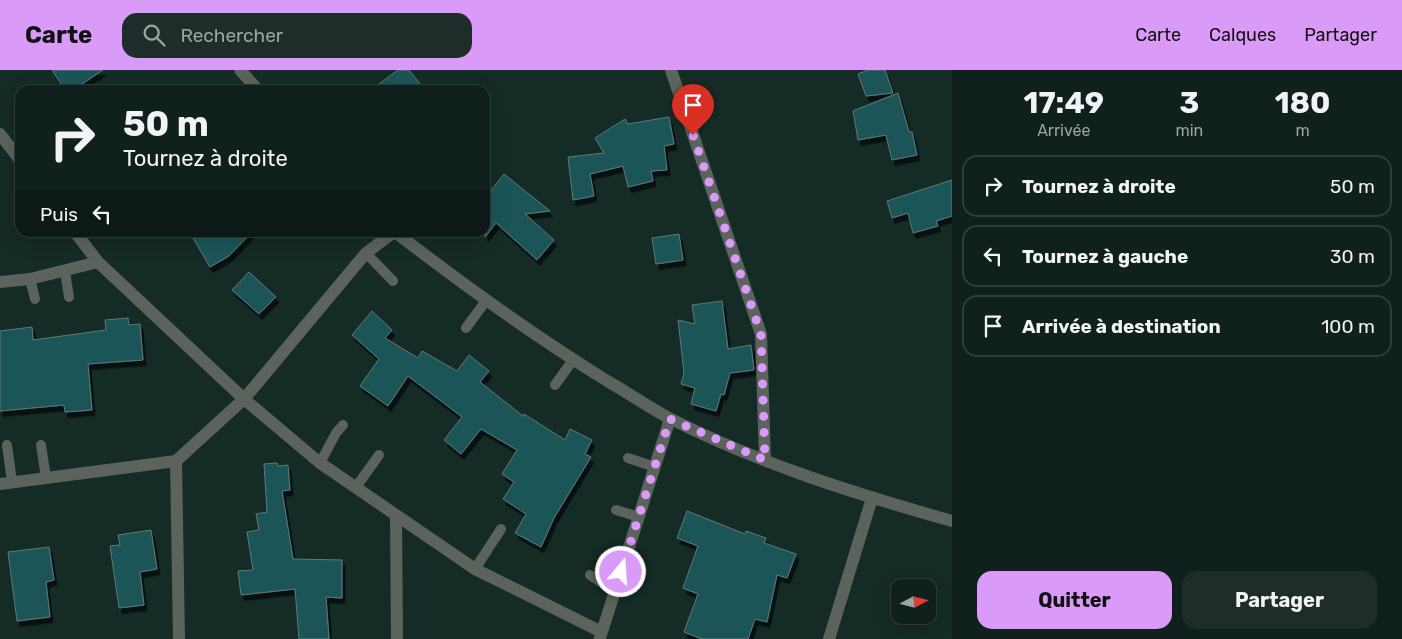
<!DOCTYPE html>
<html lang="fr">
<meta charset="utf-8">
<style>
body{margin:0;font-family:Rubik,sans-serif;background:#1e2d29;color:#f1f3f6;height:100vh;display:flex;flex-direction:column;font-size:19px;white-space:nowrap}
*{box-sizing:border-box;margin:0}
p{font-size:16px;color:#9ca3a3}
.icon{flex:none;width:28px;height:28px;fill:none;stroke:currentColor;stroke-width:2;stroke-linecap:round;stroke-linejoin:round}
.map{position:relative;flex:1;overflow:hidden}
.drawer{display:flex;flex-direction:column;background:#10201c;width:450px}
.drawer>*{flex:none}
.banner{position:absolute;left:15px;top:15px;width:475px;height:152px;border-radius:15px;box-shadow:0 5px 20px #0002,0 0 0 1px #303e3b;background:#10201c;color:#f1f3f6;overflow:hidden}
.needle{width:32px;rotate:83deg}
.controls{position:absolute;left:891px;top:509px;display:grid;gap:10px}
.controls a{display:grid;place-items:center;width:45px;height:45px;border-radius:10px;background:#10201c;box-shadow:0 5px 20px #0002,0 0 0 1px #303e3b;font-size:25px}
.pin{position:absolute;display:grid;place-items:center;width:42px;height:42px;color:#fff;margin:-51px -21px;border-radius:50% 50% 50% 0;rotate:-45deg;box-shadow:0 0 5px #0007}
.pin .icon{rotate:45deg}
.me{position:absolute;width:55px;margin:-28px;rotate:18deg;stroke-linejoin:round;filter:drop-shadow(0 0 4px #0008)}
.turn{display:flex;align-items:center;gap:18px;height:105px;padding:0 25px;font-size:22px}
.turn .icon{width:65px;height:65px;stroke-width:2.5}
.turn b{display:block;font-size:35px;line-height:42px}
.then{display:flex;align-items:center;height:48px;padding:0 25px;background:#0003;gap:10px;font-size:19px}
.eta{display:flex;justify-content:space-evenly;align-items:center;height:85px;text-align:center}
.eta b{font-size:30px;font-weight:700;line-height:35px}
.primary-button{display:flex;gap:10px;margin-top:auto;padding:10px 25px}
.primary-button a{flex:1;height:58px;border-radius:15px;background:#da9af7;color:#111;font-size:20px;font-weight:700;line-height:58px;text-align:center}
.primary-button a+a{background:#1e2d29;color:#f1f3f6}
ul{padding:0;list-style:none}
li{display:flex;align-items:center;gap:15px;height:62px;margin:0 10px 8px;padding:0 15px;border:2px solid #303e3b;border-radius:15px}
li div{flex:1}
li b{display:block;font-size:19px}
li em{font-style:normal}
header{display:flex;align-items:center;gap:30px;box-sizing:border-box;height:70px;padding:0 25px;background:#da9af7;color:#111}
header strong{font-size:24px}
nav{display:flex;gap:28px;margin-inline-start:auto;font-size:18px}
.search{width:350px;height:45px;background:#1e2d29;display:flex;align-items:center;gap:12px;box-sizing:border-box;padding:0 18px;border-radius:15px;color:#9ca3a3;font-size:19px}
main{display:flex;flex:1;min-height:0}
.map>svg:first-child{display:block}
.building{fill:#1a5458;stroke:#5f797b;filter:url(#shadow)}
.lines{fill:none;stroke-linecap:round;stroke-linejoin:round}
.service{stroke:#5b635c;stroke-width:10}
.minor{stroke:#5b635c;stroke-width:12}
.tertiary{stroke:#5b635c;stroke-width:12}
.route{stroke:#da9af7;stroke-width:9;stroke-dasharray:0 16.2}
</style>
<header>
<strong>Carte</strong>
<div class="search"><svg class="icon" aria-label="search" viewBox="0 0 24 24"><circle cx="10" cy="10" r="6"/><path d="M15 15l6 6"/></svg>Rechercher</div>
<nav><a>Carte</a><a>Calques</a><a>Partager</a></nav>
</header>
<main>
<div class="map">
<svg width="952" height="569" viewBox="0 0 952 569">
<defs>
<filter id="shadow"><feDropShadow dx="3" dy="5.5" stdDeviation="0" flood-color="#0009"/></filter>
</defs>
<rect width="100%" height="100%" fill="#152b25"/>
<path class="building" d="M52 0H103L73 20H65Z
M398 0H409L425 20H371Z
M868 0H885L893 23 866 26 858 4Z
M898 23 909 62H912L917 85 892 90 886 65 858 70 853 41Z
M669 47 674 74 664 76 667 100 651 101 653 111 628 117 623 96 590 104 594 126 573 130 568 87 604 83 595 68 625 49 628 54Z
M504 104 550 141 525 144 554 170 537 190 496 153 485 167V128Z
M952 110V146L936 151 938 156 913 163 908 143 892 148 887 131Z
M203 162H252L229 186 210 197 193 168Z
M679 164 683 190 656 194 652 168Z
M249 202 276 227 259 244 232 220Z
M722 231 728 279 751 275 754 300 730 303 724 325 721 324 716 341 691 334 695 318 681 314 684 303 678 250 695 254 692 235Z
M372 241 392 260 385 268 418 288 422 281 457 301 469 285 489 301 480 312 523 346 524 344 565 370 570 359 592 370 585 384 591 387 554 448 541 477 515 463 526 444 503 429 514 412 502 404 517 380 481 359 461 384 444 370 462 347 408 306 388 336 360 316 379 289 352 265Z
M128 248 129 255 140 254 143 290 88 294 92 340 65 342 64 335 0 341V261L32 257 33 270 106 260 105 250Z
M277 393 278 396 288 395 290 420 282 421 293 489 342 490V528L326 527 329 569H299L295 519 241 525 238 501 253 500 247 462 259 460 256 444 267 442 264 394Z
M687 441 745 464 746 461 766 468 764 473 796 484 787 508 777 505 767 552 755 549 748 569H702L684 562 698 524 683 518 698 476 677 468Z
M151 460 157 499 140 502 144 535 119 538 110 476 120 475 118 465Z
M49 477 54 510 46 512 50 547 17 551 8 482Z"/>
<g class="lines">
<path class="service" d="M366 183 393 211
M65 202 69 227
M30 209 35 229
M466 258 485 232
M555 315 573 290
M7 375 12 412
M41 375 46 408
M628 388 655 397
M320 393 336 363 343 355
M356 417 379 385
M616 440 639 447
M475 499 501 459
M590 505 615 521"/>
<path class="minor" d="M0 64 20 90
M75 162 98 192 244 329 320 393 475 499 602 562
M0 212 30 209 98 192
M176 391 179 569
M0 414 176 391 244 329 366 183 394 162
M396 446 397 569
M600 568 670 349
M829 569 872 428"/>
<path class="tertiary" d="M240 0 258 20
M671 0 761 264 765 390
M395 162C465 216 534 266 609 312 630 324 650 338 671 349 760 394 856 424 952 451"/>
</g>
<g class="lines">
<path class="route" d="M621 502 670 349 765 390 761 264 693 65"/>
</g>
</svg>
<div class="controls">
<a><svg class="needle" viewBox="-14 -14 28 28"><path d="M0-13l5 13h-10z" fill="#e53935"/><path d="M0 13l5-13h-10z" fill="#9ca3a3"/></svg></a>
</div>
<div class="pin" style="left:693px;top:65px;background:#d93025"><svg class="icon" aria-label="arrive" viewBox="0 0 24 24"><path d="M6 21V4h12l-3 4 3 4H6"/></svg></div>
<svg class="me" style="left:621px;top:502px" viewBox="-20 -20 40 40"><circle r="17" fill="#da9af7" stroke="#fff" stroke-width="3"/><path d="M0-11L8 9 0 5-8 9z" fill="#fff"/></svg>
<div class="banner">
<div class="turn"><svg class="icon" aria-label="right" viewBox="0 0 24 24"><path d="M7 20v-9h11M14 6l5 5-5 5"/></svg><div><b>50 m</b>Tournez à droite</div></div>
<div class="then">Puis<svg class="icon" aria-label="left" viewBox="0 0 24 24"><path d="M17 20v-9H6M10 6l-5 5 5 5"/></svg></div>
</div>
</div>
<section class="drawer">
<div class="eta">
<div><b>17:49</b><p>Arrivée</p></div>
<div><b>3</b><p>min</p></div>
<div><b>180</b><p>m</p></div>
</div>
<ul>
<li><svg class="icon" aria-label="right" viewBox="0 0 24 24"><path d="M7 20v-9h11M14 6l5 5-5 5"/></svg><div><b>Tournez à droite</b></div><em>50 m</em></li>
<li><svg class="icon" aria-label="left" viewBox="0 0 24 24"><path d="M17 20v-9H6M10 6l-5 5 5 5"/></svg><div><b>Tournez à gauche</b></div><em>30 m</em></li>
<li><svg class="icon" aria-label="arrive" viewBox="0 0 24 24"><path d="M6 21V4h12l-3 4 3 4H6"/></svg><div><b>Arrivée à destination</b></div><em>100 m</em></li>
</ul>
<div class="primary-button"><a>Quitter</a><a>Partager</a></div>
</section>
</main>
